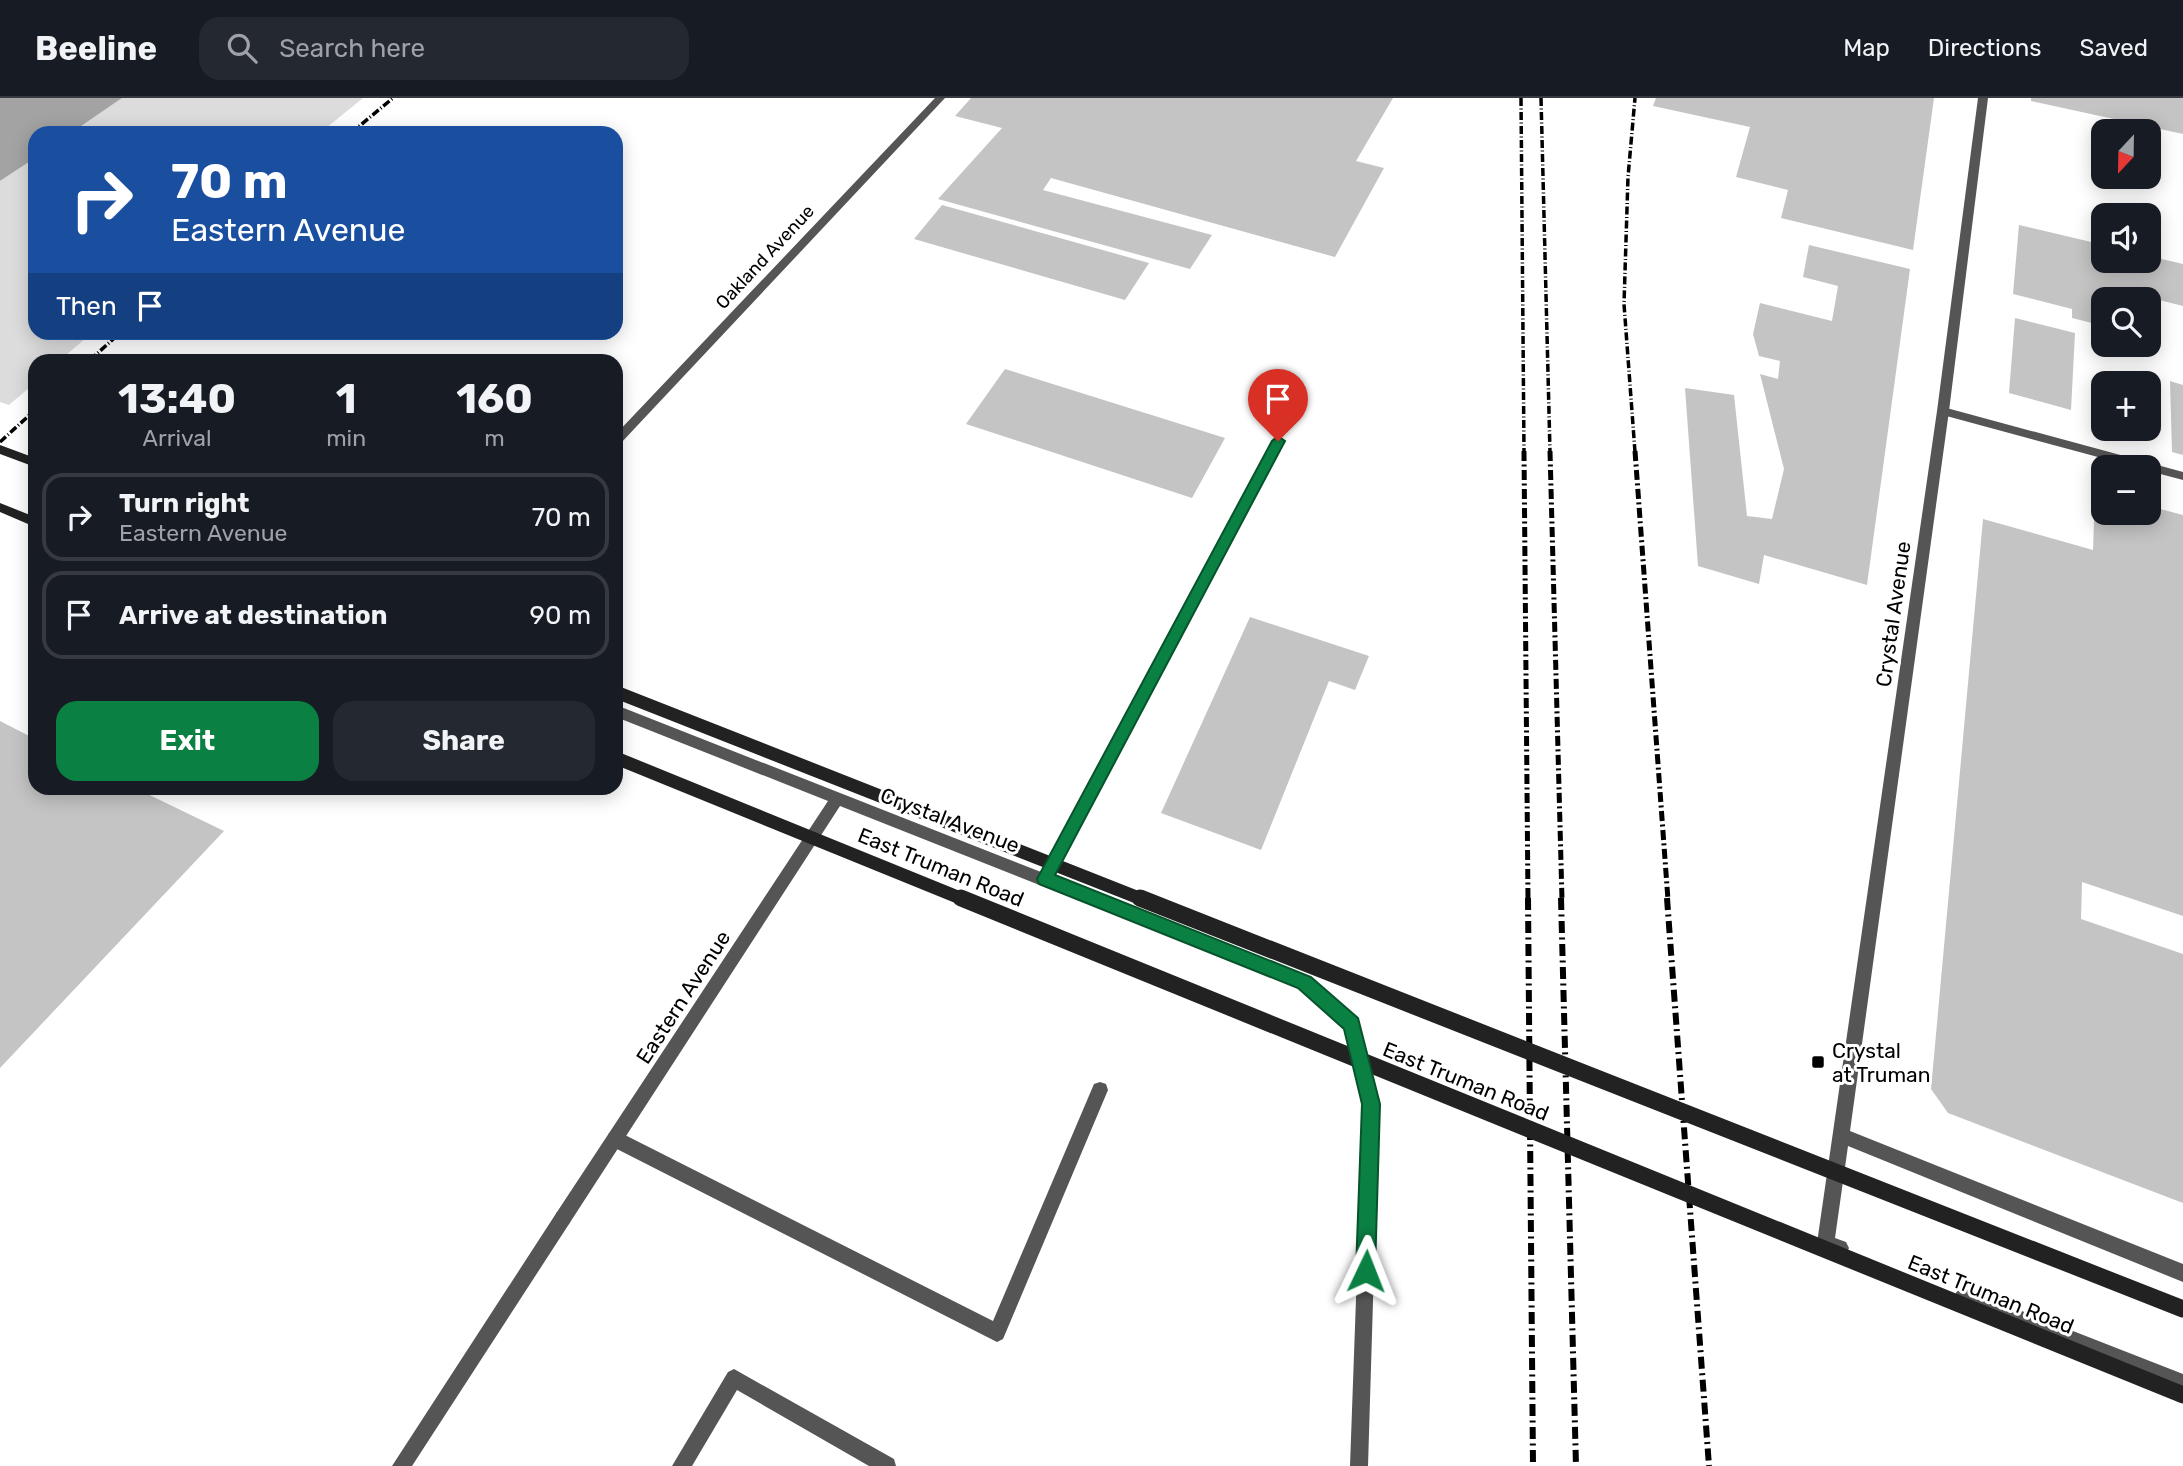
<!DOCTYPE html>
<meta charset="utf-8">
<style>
body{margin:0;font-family:Rubik,sans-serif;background:#242831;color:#f1f3f6;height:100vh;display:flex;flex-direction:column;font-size:26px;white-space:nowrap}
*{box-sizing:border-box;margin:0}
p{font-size:23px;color:#9ea1a6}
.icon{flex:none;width:38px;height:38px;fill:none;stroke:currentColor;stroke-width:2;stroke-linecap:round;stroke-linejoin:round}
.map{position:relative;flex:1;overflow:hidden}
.panel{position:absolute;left:28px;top:256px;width:595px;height:441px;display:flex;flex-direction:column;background:#171b24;border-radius:21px;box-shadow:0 4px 18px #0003}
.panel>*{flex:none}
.banner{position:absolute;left:28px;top:28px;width:595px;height:214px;border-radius:21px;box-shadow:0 4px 18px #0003;background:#1a4fa0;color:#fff;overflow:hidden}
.needle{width:46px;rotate:202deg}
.fabs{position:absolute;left:2091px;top:21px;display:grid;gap:14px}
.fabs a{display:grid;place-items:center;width:70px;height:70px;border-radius:14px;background:#171b24;box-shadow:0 4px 18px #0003;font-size:35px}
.pin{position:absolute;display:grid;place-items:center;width:60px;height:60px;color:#fff;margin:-72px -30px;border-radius:50% 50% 50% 0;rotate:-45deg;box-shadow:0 0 7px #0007}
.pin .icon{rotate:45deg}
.me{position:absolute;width:77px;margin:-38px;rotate:2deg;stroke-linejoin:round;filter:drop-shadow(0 0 5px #0008)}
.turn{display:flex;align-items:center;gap:24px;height:147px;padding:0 28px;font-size:32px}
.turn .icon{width:91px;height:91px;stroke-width:2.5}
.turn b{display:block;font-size:49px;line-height:60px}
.then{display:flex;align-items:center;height:66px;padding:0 28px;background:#0003;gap:14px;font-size:26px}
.eta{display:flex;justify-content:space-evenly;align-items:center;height:119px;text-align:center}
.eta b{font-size:42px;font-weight:700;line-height:49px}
.cta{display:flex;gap:14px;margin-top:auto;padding:14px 28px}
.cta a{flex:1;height:80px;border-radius:21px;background:#0b8043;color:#fff;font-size:28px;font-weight:700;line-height:80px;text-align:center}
.cta a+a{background:#242831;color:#f1f3f6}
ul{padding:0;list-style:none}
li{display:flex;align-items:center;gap:21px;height:88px;margin:0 14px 10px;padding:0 14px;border:4px solid #363941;border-radius:21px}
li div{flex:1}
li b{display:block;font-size:26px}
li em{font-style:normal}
header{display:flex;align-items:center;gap:42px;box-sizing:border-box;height:98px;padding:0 35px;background:#171b24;border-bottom:2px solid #363941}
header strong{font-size:33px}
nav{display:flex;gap:38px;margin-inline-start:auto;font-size:24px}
.search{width:490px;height:63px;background:#242831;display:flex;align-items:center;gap:18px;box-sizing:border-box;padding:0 24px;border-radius:21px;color:#9ea1a6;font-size:26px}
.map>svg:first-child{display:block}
.green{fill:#dcdcdc}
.water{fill:#a3a3a3}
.building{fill:#c4c4c4}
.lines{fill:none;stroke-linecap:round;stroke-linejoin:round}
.service{fill:#555;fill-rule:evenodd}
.minor{fill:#555;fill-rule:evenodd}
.secondary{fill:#222;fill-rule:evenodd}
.rail-far2{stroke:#000;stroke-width:3.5;stroke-dasharray:8 2.5 1 2.5;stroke-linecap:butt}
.rail-far1{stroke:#000;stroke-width:5;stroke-dasharray:10 3.5 2 3.5;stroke-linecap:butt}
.rail{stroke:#000;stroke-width:6;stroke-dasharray:12 4.5 2 4.5;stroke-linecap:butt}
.secondary-bridge-far1{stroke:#222;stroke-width:13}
.secondary-bridge{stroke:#222;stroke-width:17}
.route{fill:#0b8043;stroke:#07532c;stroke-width:2}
.poi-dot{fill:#000;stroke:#fff;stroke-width:2.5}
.labels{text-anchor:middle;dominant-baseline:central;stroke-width:6;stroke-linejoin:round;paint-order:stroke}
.far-street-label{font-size:18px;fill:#000;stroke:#fff}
.street-label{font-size:21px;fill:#000;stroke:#fff}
.poi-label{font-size:21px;fill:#000;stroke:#fff;text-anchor:start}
</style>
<header>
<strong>Beeline</strong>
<div class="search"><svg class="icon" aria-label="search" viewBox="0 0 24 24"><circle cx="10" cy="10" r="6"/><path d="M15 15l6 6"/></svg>Search here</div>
<nav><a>Map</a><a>Directions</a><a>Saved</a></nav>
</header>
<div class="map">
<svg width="2183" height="1368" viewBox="0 0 2183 1368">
<rect width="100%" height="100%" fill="#fff"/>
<path class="green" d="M122 0H363L320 35H71Z
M35 60V234L92 235 60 262H35V285L9 307 0 304V83Z"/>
<path class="water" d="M0 0H122L71 35H35V60L0 83Z"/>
<path class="building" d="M971 0H1393L1356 63 1384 70 1335 159 1051 80 1043 92 1212 137 1190 171 938 101 1002 30 955 18Z
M1656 0H1934L1913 152 1781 120 1788 92 1736 79 1750 29 1653 8Z
M2031 0H2183V36L2031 3Z
M942 107 1149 165 1125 202 914 141Z
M2019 127 2104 147V163H2149V158L2183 166V208L2155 201V241L2149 240V201H2104V228L2072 220V211L2013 196Z
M1809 147 1910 171 1867 487 1764 457 1759 486 1698 468 1685 290 1734 297 1747 418 1772 421 1784 371 1760 276 1778 281 1780 263 1759 258 1753 236 1760 205 1832 223 1838 188 1803 179Z
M2015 220 2075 235 2071 312 2009 295Z
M1005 271 1225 340 1192 400 966 326Z
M2170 283 2183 287V357L2172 354Z
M2095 393 2104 396V415H2149V408L2183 417V818L2082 784 2081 821 2183 856V1105L1948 1015 1931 991 1983 421 2093 452Z
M1250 519 1369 558 1355 592 1329 583 1261 752 1161 715Z
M0 623 35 641V690H135L224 733 0 970Z"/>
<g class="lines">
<path class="service" d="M1943 309 2183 374V382L2149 373V369H2135L1939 316V310Z
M1100 984 1106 986 1108 992 1003 1241 997 1244 609 1047 607 1041 609 1035 615 1033 621 1035 993 1223 1094 986Z
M563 1111 569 1114 572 1120 569 1126 412 1368H392L557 1114Z
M734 1271 894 1361 896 1368H869L737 1292 692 1368H672L728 1274Z"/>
<path class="minor" d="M935 0H945L620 346 616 347V336Z
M1978 0H1988L1949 313 1850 1033 2183 1166V1184L1848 1048 1835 1140 1846 1144 1849 1150 1846 1156 1840 1159 1820 1151 1817 1145 1937 313Z
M1278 339 1284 343 1054 779 1310 880 1358 921 1379 1006 1368 1368H1350L1363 1006 1345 930 1300 890 840 708 569 1126 563 1129 557 1126 554 1120 557 1114 828 703 616 619V607L1041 774 1272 343Z
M1963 1190 2183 1276V1294L1957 1205 1954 1199 1957 1193Z"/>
<path class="secondary" d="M0 347 35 360V369L0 356Z
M0 405 35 419V429L0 414Z"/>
<path class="rail-far2" d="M1521 0 1524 354
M1541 0 1550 354
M351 35 393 0
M90 262 121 234
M0 344 35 312
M1635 354 1624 206 1628 79 1635 0"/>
<path class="rail-far1" d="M1524 353 1528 802
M1550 353 1562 802
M1635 353 1668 802"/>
<path class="rail" d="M1528 800 1533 1368
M1561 800 1576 1368
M1667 800 1709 1368"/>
<path class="secondary-bridge-far1" d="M616 594 1144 802
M616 660 965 802"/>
<path class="secondary-bridge" d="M961 800 2183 1297
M1140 800 2183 1211"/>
</g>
<path class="route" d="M1278 338 1285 343 1055 777 1311 879 1358 920 1380 1006 1375 1173 1373 1180 1366 1183 1359 1180 1356 1173 1362 1006 1344 931 1298 890 1039 786 1037 781 1272 343Z"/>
<rect class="poi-dot" x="1811" y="957" width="14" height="14" rx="3.5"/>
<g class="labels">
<g class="far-street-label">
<text transform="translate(765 159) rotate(-47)">Oakland Avenue</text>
</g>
<g class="street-label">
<text transform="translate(1893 516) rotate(-82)">Crystal Avenue</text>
<text transform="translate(950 722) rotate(21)">Crystal Avenue</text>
<text transform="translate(941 769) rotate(22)">East Truman Road</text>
<text transform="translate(683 899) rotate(-57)">Eastern Avenue</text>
<text transform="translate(1466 983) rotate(22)">East Truman Road</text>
<text transform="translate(1991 1196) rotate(22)">East Truman Road</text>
</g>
<g class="poi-label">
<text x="1832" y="952">Crystal<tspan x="1832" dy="24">at Truman</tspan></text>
</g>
</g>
</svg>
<div class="fabs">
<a><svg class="needle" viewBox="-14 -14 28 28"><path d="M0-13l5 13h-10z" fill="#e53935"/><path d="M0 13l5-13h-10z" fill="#9ea1a6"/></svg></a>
<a><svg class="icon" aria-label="sound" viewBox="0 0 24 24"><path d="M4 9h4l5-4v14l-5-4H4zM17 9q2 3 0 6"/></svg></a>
<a><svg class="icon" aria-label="search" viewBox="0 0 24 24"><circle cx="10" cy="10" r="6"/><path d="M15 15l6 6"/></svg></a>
<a>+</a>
<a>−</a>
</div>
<div class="pin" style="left:1278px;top:343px;background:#d93025"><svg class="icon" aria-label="arrive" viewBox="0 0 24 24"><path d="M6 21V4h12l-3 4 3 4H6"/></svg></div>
<svg class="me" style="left:1366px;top:1173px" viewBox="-20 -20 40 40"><path d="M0-17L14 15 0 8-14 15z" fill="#0b8043" stroke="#fff" stroke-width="4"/></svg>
<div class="banner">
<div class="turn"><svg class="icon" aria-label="right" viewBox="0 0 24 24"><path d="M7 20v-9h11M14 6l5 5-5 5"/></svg><div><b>70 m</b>Eastern Avenue</div></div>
<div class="then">Then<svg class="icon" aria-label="arrive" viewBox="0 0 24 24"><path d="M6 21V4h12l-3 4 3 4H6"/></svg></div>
</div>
<section class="panel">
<div class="eta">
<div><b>13:40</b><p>Arrival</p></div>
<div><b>1</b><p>min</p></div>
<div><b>160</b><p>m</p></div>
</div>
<ul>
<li><svg class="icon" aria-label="right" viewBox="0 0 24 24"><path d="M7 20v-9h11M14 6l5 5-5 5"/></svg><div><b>Turn right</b><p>Eastern Avenue</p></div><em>70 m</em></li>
<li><svg class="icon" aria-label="arrive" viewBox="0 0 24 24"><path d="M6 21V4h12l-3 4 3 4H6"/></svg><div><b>Arrive at destination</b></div><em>90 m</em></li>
</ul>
<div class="cta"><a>Exit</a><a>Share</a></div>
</section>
</div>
